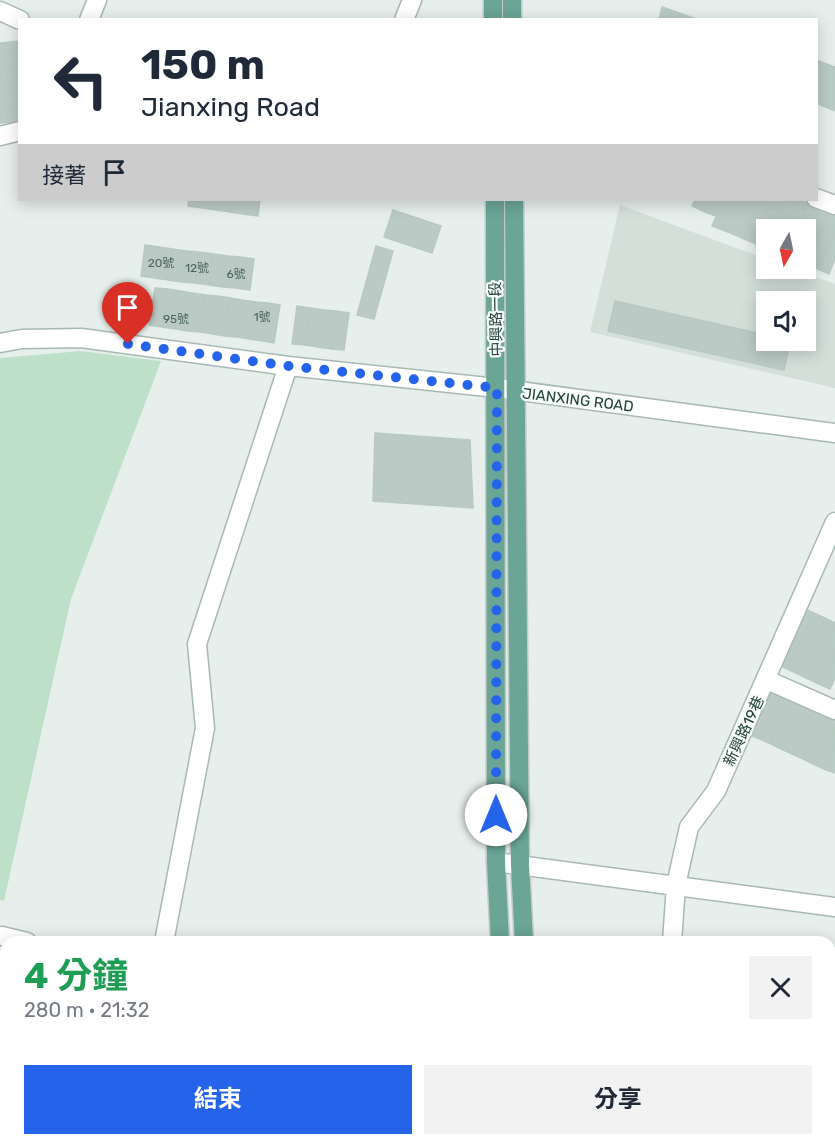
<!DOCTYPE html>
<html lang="zh-TW">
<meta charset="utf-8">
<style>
body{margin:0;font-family:Rubik,"Noto Sans TC",sans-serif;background:#f2f2f3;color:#1f2937;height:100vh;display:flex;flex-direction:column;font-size:22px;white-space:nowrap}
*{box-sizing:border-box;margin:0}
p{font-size:20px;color:#747a83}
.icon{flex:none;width:33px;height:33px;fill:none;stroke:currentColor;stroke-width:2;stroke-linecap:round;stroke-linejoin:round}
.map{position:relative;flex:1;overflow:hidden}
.drawer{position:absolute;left:0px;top:936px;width:836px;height:210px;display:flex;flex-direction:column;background:#fff;border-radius:18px 18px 0 0;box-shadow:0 3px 15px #0003}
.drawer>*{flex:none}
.banner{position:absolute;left:18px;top:18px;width:800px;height:183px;border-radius:0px;box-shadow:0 3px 15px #0003;background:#fff;color:#1f2937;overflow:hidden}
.needle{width:39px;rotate:189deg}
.fabs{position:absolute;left:756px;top:219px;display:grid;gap:12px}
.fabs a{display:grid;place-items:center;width:60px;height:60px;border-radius:0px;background:#fff;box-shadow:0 3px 15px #0003;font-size:30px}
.pin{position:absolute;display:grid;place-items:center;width:51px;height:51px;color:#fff;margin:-62px -26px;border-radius:50% 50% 50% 0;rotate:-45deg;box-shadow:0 0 6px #0007}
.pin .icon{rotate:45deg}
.me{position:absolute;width:66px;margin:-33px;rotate:0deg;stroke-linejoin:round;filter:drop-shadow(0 0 4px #0008)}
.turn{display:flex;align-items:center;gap:21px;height:126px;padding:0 24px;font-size:27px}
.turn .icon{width:78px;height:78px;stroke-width:2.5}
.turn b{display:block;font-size:42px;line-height:51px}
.then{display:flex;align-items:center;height:57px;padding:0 24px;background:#0003;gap:12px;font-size:22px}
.round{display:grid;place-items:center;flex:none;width:63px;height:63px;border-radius:0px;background:#f2f2f3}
.headline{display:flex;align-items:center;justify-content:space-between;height:102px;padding:0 24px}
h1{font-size:36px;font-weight:700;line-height:45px;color:#1e9e55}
.primary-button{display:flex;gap:12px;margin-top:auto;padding:12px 24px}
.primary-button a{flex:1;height:69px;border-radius:0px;background:#2563eb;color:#fff;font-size:24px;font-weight:700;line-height:69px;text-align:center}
.primary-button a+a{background:#f2f2f3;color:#1f2937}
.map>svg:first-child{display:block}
.built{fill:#d4dfda;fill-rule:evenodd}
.green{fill:#bfe0c8}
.building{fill:#bbcac4;stroke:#b8c9c2;stroke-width:1.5}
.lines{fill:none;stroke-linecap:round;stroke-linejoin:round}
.minor-casing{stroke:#a8b8b2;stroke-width:21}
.major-casing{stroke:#c2cac8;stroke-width:21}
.minor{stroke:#fff;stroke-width:18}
.major{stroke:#6aa596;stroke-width:18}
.route{stroke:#2563eb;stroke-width:10;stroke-dasharray:0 18}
.labels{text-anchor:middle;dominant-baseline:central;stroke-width:4.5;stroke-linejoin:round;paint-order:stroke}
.number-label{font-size:12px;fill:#4a645c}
.street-label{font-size:15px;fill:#24423a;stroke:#f7fbf9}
</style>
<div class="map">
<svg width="835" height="1146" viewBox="0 0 835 1146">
<rect width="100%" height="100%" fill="#e6efeb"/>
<path class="built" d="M620 205 766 259V268L792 269 835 284V388L590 332ZM766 302H806V340H766Z"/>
<path class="green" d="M81 351 161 361 71 599 4 901 0 900V358Z"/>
<path class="building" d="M662 7 699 20H659Z
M20 41V54L0 56V43Z
M20 54V67L0 69V56Z
M816 60 835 67V111L816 103Z
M20 67V81L0 83V69Z
M20 81V94L0 96V83Z
M20 94V108L0 110V96Z
M20 108V121L1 123 0 110Z
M189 200H203L202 208 188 206Z
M203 200H218L216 210 202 208Z
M218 200H232L230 212 216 210Z
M232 200H246L244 214 230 212Z
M246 200H260L258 216 244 214Z
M695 200H711L705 212 692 206Z
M711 200H723L716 216 705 212Z
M723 200H735L723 230 712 226Z
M735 200H748L733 234 723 230Z
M748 200H760L744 239 733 234Z
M760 200H773L754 243 744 239Z
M773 200H785L773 230H766L765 248 754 243Z
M785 200H797L785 230H773Z
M797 200 808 203 797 230H785Z
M808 203 819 208 806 240V230H797Z
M819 208 829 212 807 265 806 240Z
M393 210 441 226 432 253 384 237Z
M829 212 835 214V229L818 269 807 265Z
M835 229V259L829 274 818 269Z
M145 245 159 247 155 278 141 276Z
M376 246 393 251 374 319 357 315Z
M159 247 172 249 168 280 155 278Z
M172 249 186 251 182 282 168 280Z
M186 251 199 252 195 283 182 282Z
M199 252 213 254 209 285 195 283Z
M213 254 227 256 223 287 209 285Z
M227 256 240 257 236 288 223 287Z
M240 257 254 259 250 290 236 288Z
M155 288 167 289 162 327 149 325Z
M167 289 180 291 175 329 162 327Z
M180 291 192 293 187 331 175 329Z
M192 293 205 295 200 332 187 331Z
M205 295 217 296 212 334 200 332Z
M217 296 230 298 224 336 212 334Z
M230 298 242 300 237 337 224 336Z
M242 300 255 302 249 339 237 337Z
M615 301 766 335V340H791L784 370 608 331Z
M255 302 267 303 262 341 249 339Z
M267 303 280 305 274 343 262 341Z
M297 306 310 308 305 345 292 344Z
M310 308 323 310 318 347 305 345Z
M323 310 336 311 331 349 318 347Z
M336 311 349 313 344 350 331 349Z
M375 433 470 440 473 508 373 501Z
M803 608 814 613 787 669 777 664Z
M814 613 825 618 798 674 787 669Z
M825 618 835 623 808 679 798 674Z
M835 623V651L819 684 808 679Z
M835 651V678L830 689 819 684Z
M770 689 781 694 760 739 749 735Z
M781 694 791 699 771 744 760 739Z
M791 699 802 704 781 749 771 744Z
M802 704 813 709 792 754 781 749Z
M813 709 823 714 803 759 792 754Z
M823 714 834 719 813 764 803 759Z
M834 719 835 744 824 769 813 764Z
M835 744V773L824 769Z"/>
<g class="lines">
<g class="minor-casing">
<path id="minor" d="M0 11 20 20
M89 20 97 0
M404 20 412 0
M0 136 20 131
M816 198 835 205
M0 343 22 339 81 338 288 366 497 388 835 433
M767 680 835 710
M496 862 835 907
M2 936 27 942
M164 942 205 728 197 644 288 366
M672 942 676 885 689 827 716 791 835 522
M154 1140V1146
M275 1146 276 1140
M423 1146 424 1140
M831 1146 835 1139"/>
</g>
<g class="major-casing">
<path id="major" d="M493 20V0
M512 20V0
M495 200 496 862 500 942
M514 200 520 865 524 942
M508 1146 509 1140
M530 1146V1140"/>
</g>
<use href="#minor" class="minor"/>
<use href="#major" class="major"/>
</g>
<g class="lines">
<path class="route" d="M128 344 288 366 497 388 496 815"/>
</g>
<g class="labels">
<g class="number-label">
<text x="161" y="263">20號</text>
<text x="197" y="268">12號</text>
<text x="236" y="274">6號</text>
<text x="262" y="317">1號</text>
<text x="176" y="319">95號</text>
</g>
<g class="street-label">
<text transform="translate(496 319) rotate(-91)">中興路一段</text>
<text transform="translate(578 400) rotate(7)">JIANXING ROAD</text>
<text transform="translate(744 731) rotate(-65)">新興路19巷</text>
</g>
</g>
</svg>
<div class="fabs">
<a><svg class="needle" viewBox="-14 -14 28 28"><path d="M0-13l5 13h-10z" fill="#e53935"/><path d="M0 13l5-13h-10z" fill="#747a83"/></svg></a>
<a><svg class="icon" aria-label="sound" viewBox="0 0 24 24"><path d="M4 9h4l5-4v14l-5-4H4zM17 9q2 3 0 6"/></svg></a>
</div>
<div class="pin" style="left:128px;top:344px;background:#d93025"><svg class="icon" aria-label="arrive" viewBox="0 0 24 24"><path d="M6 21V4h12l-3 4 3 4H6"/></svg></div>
<svg class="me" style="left:496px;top:815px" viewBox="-20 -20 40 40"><circle r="19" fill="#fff"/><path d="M0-13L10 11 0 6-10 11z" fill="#2563eb"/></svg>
<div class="banner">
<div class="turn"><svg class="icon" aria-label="left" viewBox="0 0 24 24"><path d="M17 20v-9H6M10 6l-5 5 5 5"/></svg><div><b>150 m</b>Jianxing Road</div></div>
<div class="then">接著<svg class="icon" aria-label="arrive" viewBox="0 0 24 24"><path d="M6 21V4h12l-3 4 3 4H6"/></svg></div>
</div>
<section class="drawer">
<div class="headline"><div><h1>4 分鐘</h1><p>280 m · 21:32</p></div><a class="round"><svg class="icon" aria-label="close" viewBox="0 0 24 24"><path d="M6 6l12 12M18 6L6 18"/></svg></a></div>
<div class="primary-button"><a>結束</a><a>分享</a></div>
</section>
</div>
